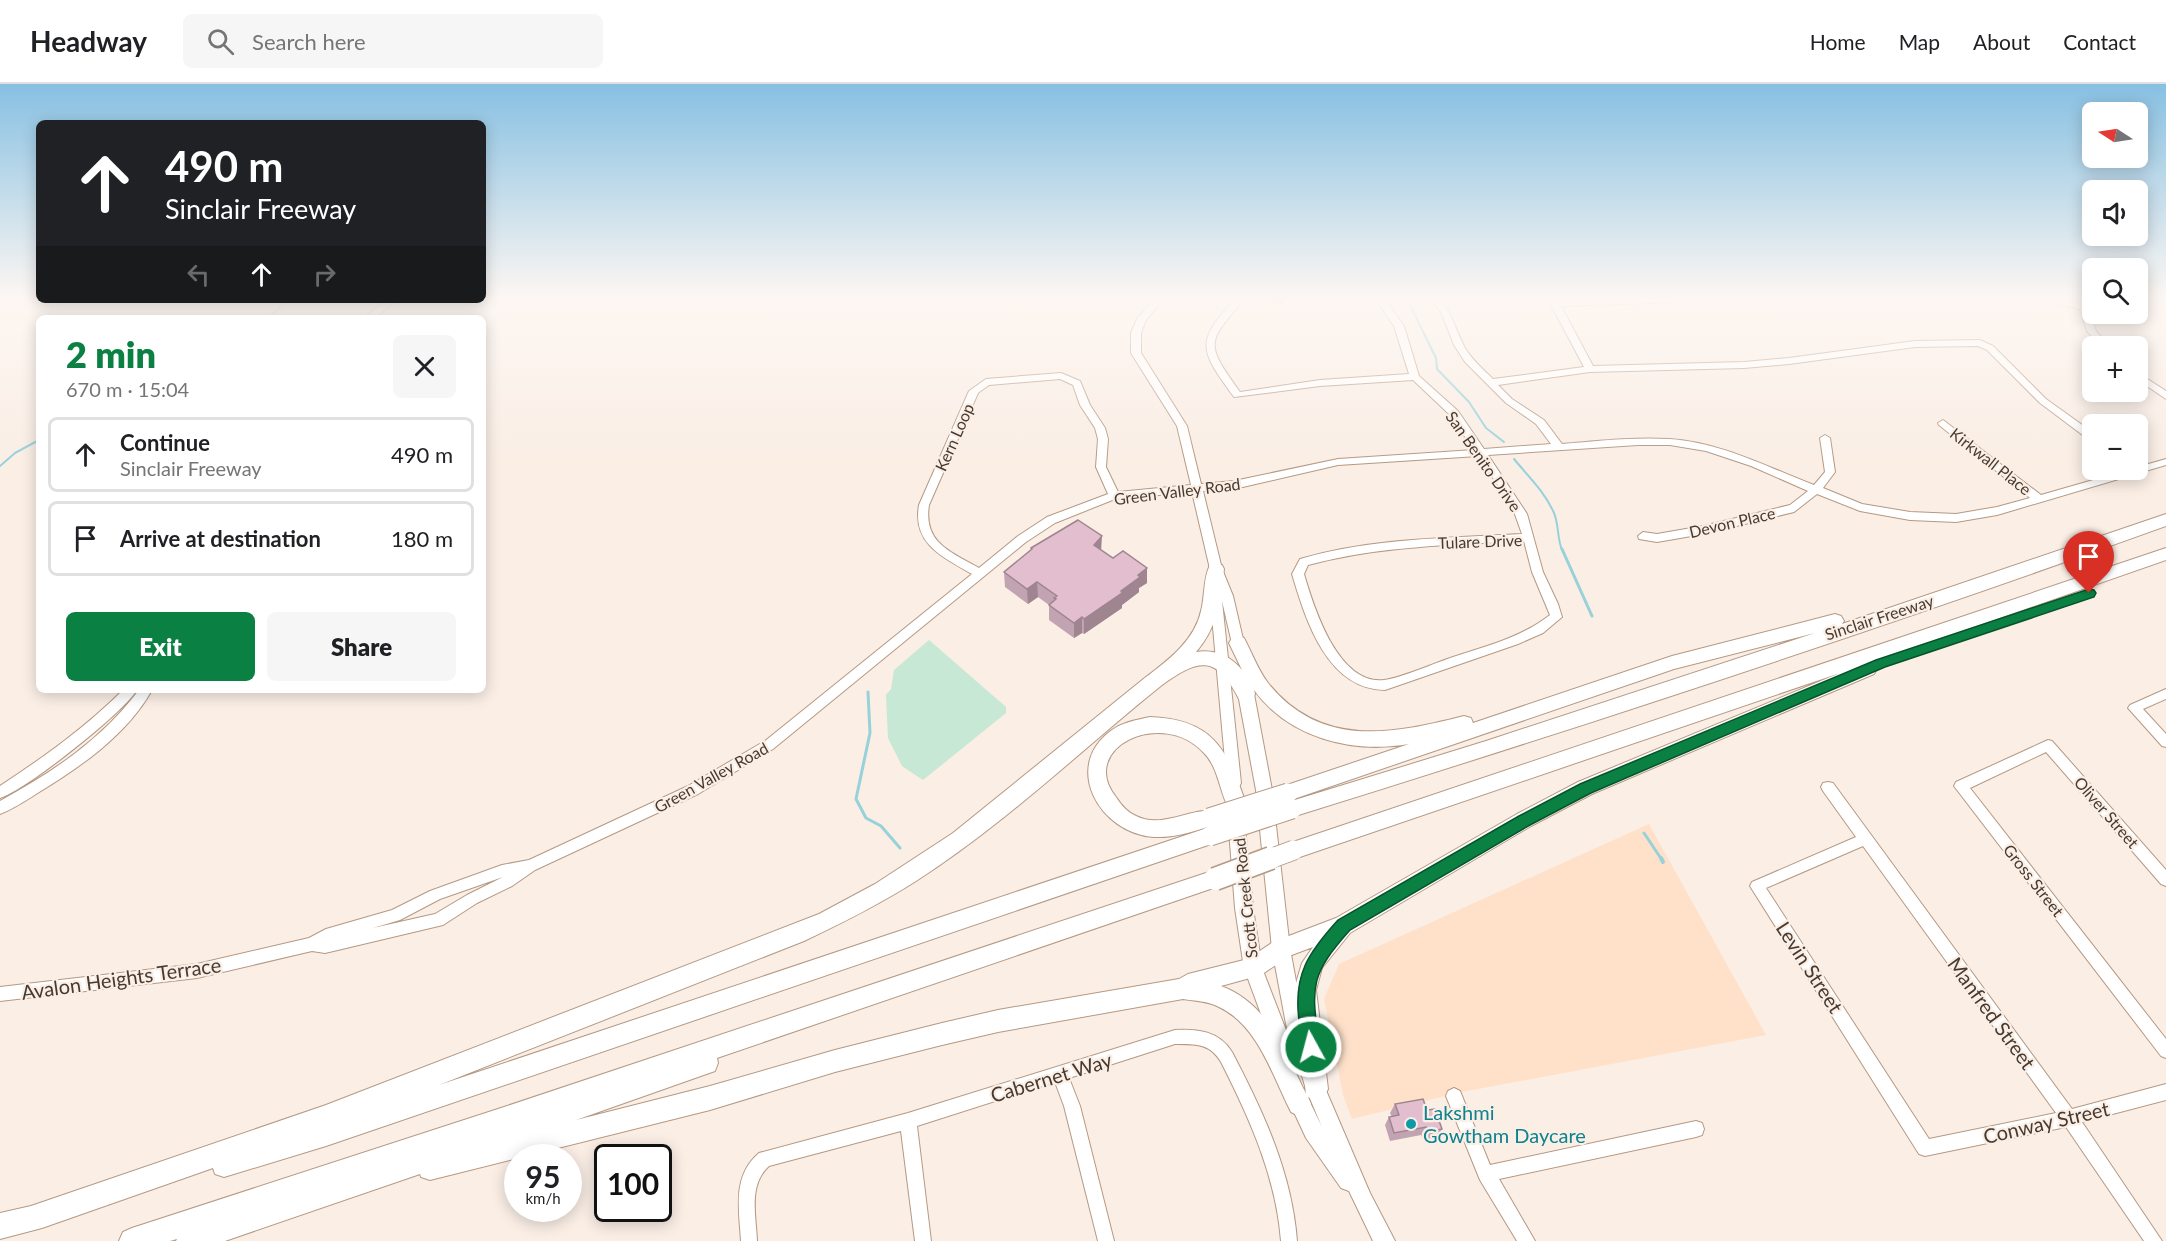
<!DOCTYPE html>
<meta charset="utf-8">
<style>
body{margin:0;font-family:Lato,sans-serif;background:#f6f6f6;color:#202124;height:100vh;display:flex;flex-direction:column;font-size:22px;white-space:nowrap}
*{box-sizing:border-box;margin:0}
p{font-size:20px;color:#757577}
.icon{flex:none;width:33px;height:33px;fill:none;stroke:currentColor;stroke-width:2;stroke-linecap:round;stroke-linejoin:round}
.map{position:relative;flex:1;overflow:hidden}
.sheet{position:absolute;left:36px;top:231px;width:450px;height:378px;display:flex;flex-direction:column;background:#fff;border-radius:9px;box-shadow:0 3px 15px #0003}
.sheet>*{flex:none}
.guide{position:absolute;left:36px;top:36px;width:450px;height:183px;border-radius:9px;box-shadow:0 3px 15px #0003;background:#202124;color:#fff;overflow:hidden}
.needle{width:39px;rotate:282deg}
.controls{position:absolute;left:2082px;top:18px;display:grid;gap:12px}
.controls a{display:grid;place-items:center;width:66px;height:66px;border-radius:9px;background:#fff;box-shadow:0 3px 15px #0003;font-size:30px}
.speed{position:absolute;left:504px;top:1060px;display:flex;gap:12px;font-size:30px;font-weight:700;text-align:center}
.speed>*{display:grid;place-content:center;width:78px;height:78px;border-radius:50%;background:#fff;box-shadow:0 3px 15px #0003;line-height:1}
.speed small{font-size:15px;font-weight:400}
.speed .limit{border:3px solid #111;border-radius:9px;background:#fff;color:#111}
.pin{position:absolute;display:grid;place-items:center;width:51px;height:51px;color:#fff;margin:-62px -26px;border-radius:50% 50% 50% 0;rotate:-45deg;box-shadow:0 0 6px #0007}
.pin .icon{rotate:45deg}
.me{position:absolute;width:66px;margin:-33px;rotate:353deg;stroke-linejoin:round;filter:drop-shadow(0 0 4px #0008)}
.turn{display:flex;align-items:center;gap:21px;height:126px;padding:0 30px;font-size:27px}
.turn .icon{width:78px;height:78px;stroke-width:2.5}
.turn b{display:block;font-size:42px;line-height:51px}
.lanes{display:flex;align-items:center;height:57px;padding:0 30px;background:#0003;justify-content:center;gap:30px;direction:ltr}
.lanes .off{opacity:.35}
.round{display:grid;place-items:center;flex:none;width:63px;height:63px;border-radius:9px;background:#f6f6f6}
.head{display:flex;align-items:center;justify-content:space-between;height:102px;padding:0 30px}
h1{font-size:36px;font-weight:800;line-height:45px;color:#0b8043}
.cta{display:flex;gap:12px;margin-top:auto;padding:12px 30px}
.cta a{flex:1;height:69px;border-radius:9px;background:#0b8043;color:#fff;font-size:24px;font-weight:800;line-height:69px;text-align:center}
.cta a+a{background:#f6f6f6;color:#202124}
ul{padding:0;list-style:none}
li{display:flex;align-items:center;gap:18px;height:75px;margin:0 12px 9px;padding:0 18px;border:3px solid #e0e0e0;border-radius:9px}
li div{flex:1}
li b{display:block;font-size:22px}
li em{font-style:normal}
header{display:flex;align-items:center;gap:36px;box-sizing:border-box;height:84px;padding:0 30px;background:#fff;border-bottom:2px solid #e0e0e0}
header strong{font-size:28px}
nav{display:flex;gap:33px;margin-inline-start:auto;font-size:21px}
.search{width:420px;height:54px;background:#f6f6f6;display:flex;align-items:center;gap:15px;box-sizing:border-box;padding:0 21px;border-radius:9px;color:#757577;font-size:22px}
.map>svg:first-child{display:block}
.built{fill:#ffe1ca}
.green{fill:#c6e8d5}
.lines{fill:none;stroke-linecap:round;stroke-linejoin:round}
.stream-far2{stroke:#97d1d9;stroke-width:2}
.stream-far1{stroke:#97d1d9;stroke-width:3}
.stream{stroke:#97d1d9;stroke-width:4}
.minor-casing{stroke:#b59983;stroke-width:2}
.major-casing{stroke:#b59983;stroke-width:2}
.highway-casing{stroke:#b59983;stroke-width:2}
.minor{fill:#fff;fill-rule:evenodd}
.major{fill:#fff;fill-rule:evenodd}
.highway{fill:#fff;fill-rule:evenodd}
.highway-bridge-far1-casing{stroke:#b59983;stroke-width:21;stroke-linecap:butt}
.highway-bridge-casing{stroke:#b59983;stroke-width:25;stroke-linecap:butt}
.highway-bridge-far1{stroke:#fff;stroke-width:19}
.highway-bridge{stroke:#fff;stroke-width:22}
.wall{fill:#c2a3b1}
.shaded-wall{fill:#9e8590}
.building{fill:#e2bece;stroke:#9e8590;stroke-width:1.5}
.route{fill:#0b8043;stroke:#07532c;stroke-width:1.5}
.culture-dot{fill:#0f9aa8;stroke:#faeee5;stroke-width:2}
.labels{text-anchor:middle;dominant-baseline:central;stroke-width:4.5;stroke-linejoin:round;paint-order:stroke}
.street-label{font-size:16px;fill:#463a31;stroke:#faeee5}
.near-street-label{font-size:20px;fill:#463a31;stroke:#faeee5}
.near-culture-label{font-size:20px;fill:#0d838f;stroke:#faeee5;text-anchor:start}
</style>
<header>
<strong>Headway</strong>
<div class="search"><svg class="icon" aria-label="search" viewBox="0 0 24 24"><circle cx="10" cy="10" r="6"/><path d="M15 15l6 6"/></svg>Search here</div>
<nav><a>Home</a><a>Map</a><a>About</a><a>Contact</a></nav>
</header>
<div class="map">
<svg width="2166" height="1157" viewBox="0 0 2166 1157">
<rect width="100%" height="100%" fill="#faeee5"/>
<path class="built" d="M1649 740 1766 951 1462 1008 1352 1035 1343 1011 1324 915 1339 880Z"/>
<path class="green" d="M929 556 1006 623V629L923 696 902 682 888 654 886 611 891 605 894 586Z"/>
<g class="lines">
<path class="stream-far2" d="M1404 214 1411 223 1436 274 1437 285 1469 318 1486 344 1504 358
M268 234 289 216
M1514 375C1528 392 1545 408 1554 429 1559 441 1557 454 1562 466
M0 382 15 369 39 356"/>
<path class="stream-far1" d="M1562 465 1592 532
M868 608 870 649 856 715 866 734 881 742 900 764
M1644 749 1662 776"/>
<path class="stream" d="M1661 774 1663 778"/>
<g class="minor-casing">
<path id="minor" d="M1155 214H1164L1146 236 1141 249V269L1187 342 1201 400 1234 397 1338 375 1474 366 1450 331 1413 296 1320 302 1234 313C1200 266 1194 259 1236 214H1245C1208 259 1203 257 1240 308L1320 296 1409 290 1394 242 1375 214H1384L1404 242 1419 292 1458 327 1484 365 1551 360 1536 340 1506 319 1465 278 1454 261 1441 228 1430 214H1439C1452 229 1456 247 1465 264 1472 276 1483 285 1493 295L1584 283 1550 219 1555 216 1713 214 1709 217 1561 222 1593 282 1744 278 1789 274 1915 257 1980 256 1993 262 2046 315 2092 348V356L2088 355 2040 319 1987 266 1978 262 1915 263 1789 280 1744 284 1590 288 1498 301 1512 315 1544 336 1562 360C1597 357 1633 353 1669 355 1720 358 1767 383 1814 401L1825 388 1820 354 1825 351 1830 354 1835 388 1823 404 1862 420 1910 428 1956 430 1997 423 2030 414 1939 341 1938 339 1943 336 2041 411 2128 386H2138V383L2166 375V381L1997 431 1956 438 1910 436 1860 427 1817 410 1794 428 1703 450 1657 458 1639 455 1638 452 1643 448 1657 450 1703 442 1790 421 1808 407 1751 382 1706 367 1670 361H1638L1488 371 1527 430 1543 488 1558 520 1562 533 1543 549 1518 560 1385 606C1327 605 1306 537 1292 490L1300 475C1372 454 1447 454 1522 450L1512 422 1478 372 1338 381 1234 405 1203 407 1222 485 1233 512 1246 568 1240 573 1234 568 1222 517 1241 699 1239 703 1234 704 1229 703 1227 699 1210 510 1212 507H1219L1210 485 1192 408 1115 415 1055 439 1026 458 773 665 698 710 535 786 512 802 477 819 443 841 325 869 312 867 197 894 0 917V903L197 880 309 854 326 845 392 826 430 807 502 781 529 776 688 702 765 657 972 490C943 473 912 460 919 421L969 307 986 295 1061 289 1080 297 1090 321 1105 344 1108 355 1106 383 1118 408 1191 401 1177 342 1131 269V249L1137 235ZM1060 295 1073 301 1080 321 1095 344 1098 355 1096 383 1108 410 1047 433 1018 452 979 484C951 468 923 459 929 421L978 309 989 301ZM1524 457 1532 488 1550 531C1522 553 1487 562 1453 573 1435 579 1401 594 1384 596 1338 601 1314 524 1304 490L1308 481C1379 462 1451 461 1524 457ZM503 793 467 811 435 830 373 844 400 836 440 815Z
M2037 214H2054L2078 219 2077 214H2085L2096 247 2109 262H2100L2087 247 2080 225Z
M386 216H396L375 234H364Z
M2138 289 2166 307V315L2138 296Z
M2166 605V615L2143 625 2166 650V663L2162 662 2128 624 2130 621Z
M123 606H137C123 629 26 706 0 714V702C44 673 86 643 123 606Z
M139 606H152C127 651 79 684 36 710 25 717 13 725 0 730V717C53 688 102 655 139 606Z
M2048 656 2052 657 2166 786V802L2161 800 2046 668 1970 704 2166 955V974L2161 972 1954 702 1956 698Z
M1828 698 1833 699 2072 1025 2166 1000V1016L2082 1038 2162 1157H2144L2066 1043 1925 1072 1919 1070 1750 802 1752 798 1856 753 1823 707 1821 703 1823 699ZM1863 762 2056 1029 1929 1055 1766 804Z
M1175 946C1198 945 1219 947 1232 968 1263 1027 1292 1089 1297 1157H1281C1276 1093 1250 1035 1221 978 1210 959 1195 960 1175 960L1069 994 1080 1022 1114 1157H1098L1064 1022 1055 998 917 1042 931 1157H915L901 1047 769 1082C748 1101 756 1131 757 1157H741C739 1125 732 1092 759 1069L908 1029Z
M1454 1004 1460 1007 1490 1081 1696 1037 1702 1039 1704 1045 1702 1051 1696 1053 1499 1095 1535 1157H1517L1480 1096 1446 1012 1448 1007Z"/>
</g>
<g class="major-casing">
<path id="major" d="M1246 604 1251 606 1254 610 1272 706 1290 865 1304 940 1325 1004 1370 1109 1395 1157H1373L1349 1107 1341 1104 1306 1054 1287 1013 1290 1006 1297 1003 1304 1006 1322 1043 1306 1005 1286 940 1272 865 1256 706 1238 610 1241 606Z
M1236 726 1242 728 1244 733 1253 824 1262 884 1296 972 1293 979 1286 981 1279 979 1244 884 1235 824 1228 733 1230 728Z"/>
</g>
<g class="highway-casing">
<path id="highway" d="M2166 430V442C1877 546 1585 642 1292 733L1285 731 1282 725 1285 719 1486 657 1815 549 1674 585 1288 717 1281 715 1278 709 1281 703 1409 660C1352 670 1289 654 1254 606L1255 610 1253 615 1246 617 1239 615C1217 572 1200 573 1162 601 1081 666 1005 740 916 797 880 820 842 839 804 857L439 1001 1210 743 1217 746 1220 752 1217 758 326 1062 224 1093 215 1090 213 1084 42 1144 0 1155V1129L31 1122 326 1021 819 830 875 800 953 749 1141 597C1164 579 1194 559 1201 527 1205 513 1203 494 1210 481H1222L1224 485C1220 517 1218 543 1196 568 1214 565 1231 572 1242 586L1229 559 1232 554 1238 552 1244 554C1252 569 1258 586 1268 599 1321 665 1393 650 1464 632L1471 634 1473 639 1672 572 1835 530 1841 532 1844 537 1842 540Z
M2166 464V476L1870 579 1874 580 1877 585 1874 590 1592 710 1531 742 1350 849 1322 884 1316 906 1328 1005 1324 1013 1316 1017 1308 1013 1311 1020 1307 1028 1299 1032 1291 1028C1273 993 1258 941 1219 923 1208 917 1195 917 1183 915L998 948 942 961 835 988 710 1026 430 1096 421 1093 420 1090 225 1157H176L177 1155 170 1157H119L123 1148 132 1144 501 1024 1215 786 1222 789 1225 795 1222 801 717 974 718 979 715 987 576 1036 710 1002 835 966 942 939 998 926 1179 895 1188 890 1248 875 1273 858 1336 834 1517 730 1578 698 1840 589 1294 775 1287 772 1284 766 1287 760ZM1313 863 1302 879 1294 906 1306 1010C1285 967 1269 920 1221 902L1261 891 1289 872Z
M1150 633C1211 635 1227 664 1245 717L1242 723 1235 725 1228 723C1219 705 1218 683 1204 669 1162 623 1077 664 1116 713 1121 721 1127 728 1136 732 1163 746 1195 721 1216 728L1219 734 1216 740C1196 747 1175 754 1154 753 1100 750 1061 682 1112 646 1123 638 1137 636 1150 633Z"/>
</g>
<use href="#minor" class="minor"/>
<use href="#major" class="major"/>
<use href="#highway" class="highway"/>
<g class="highway-bridge-far1-casing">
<path id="highway-bridge-far1" d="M1209 734 1288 709
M1210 752 1292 725
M1267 776 1294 766"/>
</g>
<g class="highway-bridge-casing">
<path id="highway-bridge" d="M1215 795 1271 774"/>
</g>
<use href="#highway-bridge-far1" class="highway-bridge-far1"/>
<use href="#highway-bridge" class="highway-bridge"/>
</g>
<path class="wall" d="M1267 214H1288L1281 220Z
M1031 464 1101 466 1147 499 1139 504V508L1122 521V524L1084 550 1082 549 1074 554 1049 536V521L1038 513 1028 520 1005 503 1004 488 1031 466Z
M1395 1020 1427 1026 1442 1045 1437 1053 1423 1056 1421 1051 1390 1057 1385 1041 1389 1033H1392L1390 1029Z"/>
<path class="shaded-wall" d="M1282 214H1288L1281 220Z
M1102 452 1101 468 1094 461Z
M1147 484V499L1139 504V508L1122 521V524L1084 550V535L1121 507 1138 491Z
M1037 498 1038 513 1028 520 1027 505Z
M1082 533V549L1074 554V539Z"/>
<path class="building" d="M1078 436 1102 452 1094 461 1113 474 1123 467 1147 484 1138 491 1140 493 1121 507 1122 509 1084 535 1082 533 1074 539 1049 521 1056 515 1054 514 1057 512 1037 498 1027 505 1004 488 1032 465 1031 464Z
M1423 1015 1427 1026 1435 1025 1442 1045 1428 1048 1426 1043 1394 1049 1389 1033 1399 1031 1395 1020Z"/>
<linearGradient id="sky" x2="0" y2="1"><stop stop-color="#87c0e2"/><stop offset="0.57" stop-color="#fdf7f3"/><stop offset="1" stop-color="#fdf7f3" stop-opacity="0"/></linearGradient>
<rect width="2166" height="376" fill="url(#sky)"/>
<path class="route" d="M2089 505 2094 506 2096 509 2094 513 1885 583 1591 709 1530 741 1350 846C1308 893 1312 903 1319 963L1317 968 1311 971 1305 968C1300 958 1300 947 1299 936 1293 890 1309 868 1338 836L1519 732 1580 700 1876 576Z"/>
<circle class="culture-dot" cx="1411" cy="1040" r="6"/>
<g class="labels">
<g class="street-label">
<text transform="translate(954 353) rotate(-66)">Kern Loop</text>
<text transform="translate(1484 377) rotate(55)">San Benito Drive</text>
<text transform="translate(1991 377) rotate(38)">Kirkwall Place</text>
<text transform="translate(1177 407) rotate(-7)">Green Valley Road</text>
<text transform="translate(1732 438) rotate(-13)">Devon Place</text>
<text transform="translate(1480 457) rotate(-2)">Tulare Drive</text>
<text transform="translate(1879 533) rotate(-18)">Sinclair Freeway</text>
<text transform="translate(711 693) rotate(-29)">Green Valley Road</text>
<text transform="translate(2107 728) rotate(49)">Oliver Street</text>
<text transform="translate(2034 796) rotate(52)">Gross Street</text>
<text transform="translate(1245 814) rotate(-96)">Scott Creek Road</text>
</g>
<g class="near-street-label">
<text transform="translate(1810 883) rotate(57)">Levin Street</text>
<text transform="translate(121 894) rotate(-8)">Avalon Heights Terrace</text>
<text transform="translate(1992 929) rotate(54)">Manfred Street</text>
<text transform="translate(1051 993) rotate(-17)">Cabernet Way</text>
<text transform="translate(2046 1038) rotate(-13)">Conway Street</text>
</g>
<g class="near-culture-label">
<text x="1423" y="1028">Lakshmi<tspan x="1423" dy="23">Gowtham Daycare</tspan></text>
</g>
</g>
</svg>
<div class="controls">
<a><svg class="needle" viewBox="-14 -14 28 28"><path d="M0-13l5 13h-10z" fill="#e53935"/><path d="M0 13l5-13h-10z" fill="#757577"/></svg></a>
<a><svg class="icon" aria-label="sound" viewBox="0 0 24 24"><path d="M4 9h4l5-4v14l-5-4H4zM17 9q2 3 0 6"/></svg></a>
<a><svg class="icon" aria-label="search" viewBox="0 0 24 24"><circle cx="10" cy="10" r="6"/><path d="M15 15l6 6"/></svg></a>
<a>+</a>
<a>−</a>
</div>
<div class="speed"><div>95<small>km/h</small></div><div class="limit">100</div></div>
<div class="pin" style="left:2089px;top:509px;background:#d93025"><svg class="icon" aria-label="arrive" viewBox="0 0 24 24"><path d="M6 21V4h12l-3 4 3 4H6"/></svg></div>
<svg class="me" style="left:1311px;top:963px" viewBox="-20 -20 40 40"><circle r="17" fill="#0b8043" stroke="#fff" stroke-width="3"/><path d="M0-11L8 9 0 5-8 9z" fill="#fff"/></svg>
<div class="guide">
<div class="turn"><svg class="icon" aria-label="ahead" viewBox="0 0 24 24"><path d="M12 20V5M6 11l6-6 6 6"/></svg><div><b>490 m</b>Sinclair Freeway</div></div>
<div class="lanes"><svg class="icon off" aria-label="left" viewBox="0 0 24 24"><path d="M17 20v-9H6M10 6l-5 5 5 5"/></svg><svg class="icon" aria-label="ahead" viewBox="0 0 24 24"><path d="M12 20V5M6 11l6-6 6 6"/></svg><svg class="icon off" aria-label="right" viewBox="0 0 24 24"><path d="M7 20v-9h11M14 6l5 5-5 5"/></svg></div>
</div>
<section class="sheet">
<div class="head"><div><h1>2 min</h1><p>670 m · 15:04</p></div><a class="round"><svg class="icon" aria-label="close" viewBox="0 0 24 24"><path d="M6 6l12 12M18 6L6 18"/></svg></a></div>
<ul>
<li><svg class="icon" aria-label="ahead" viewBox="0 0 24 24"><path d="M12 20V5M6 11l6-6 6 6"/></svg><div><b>Continue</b><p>Sinclair Freeway</p></div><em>490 m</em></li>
<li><svg class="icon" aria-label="arrive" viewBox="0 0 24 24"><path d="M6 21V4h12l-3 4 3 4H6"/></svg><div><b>Arrive at destination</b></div><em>180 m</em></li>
</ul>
<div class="cta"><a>Exit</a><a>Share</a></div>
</section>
</div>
